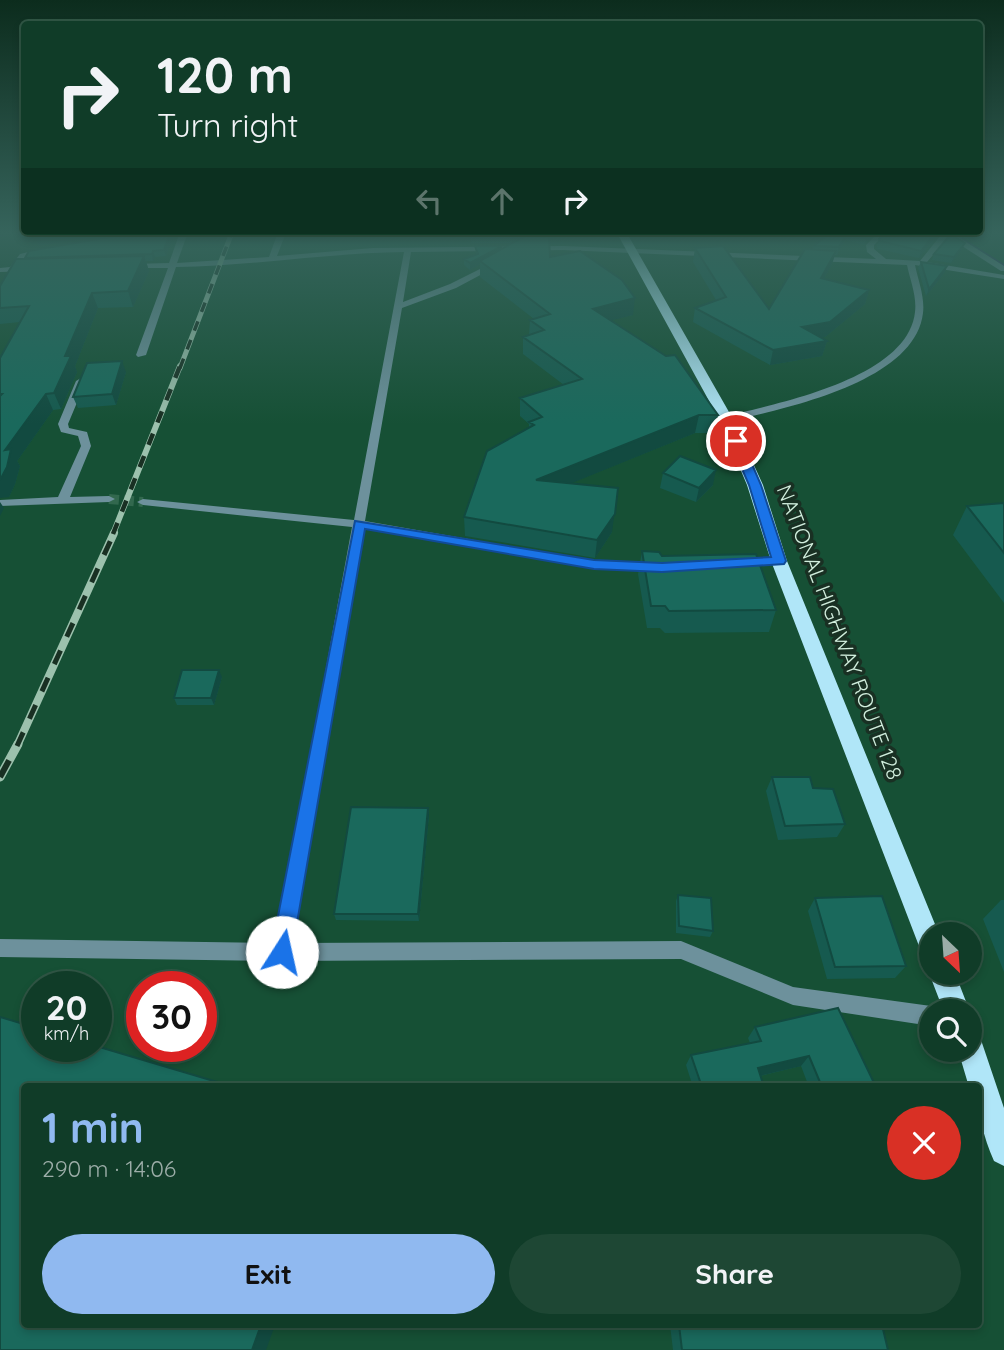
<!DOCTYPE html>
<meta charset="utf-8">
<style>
body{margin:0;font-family:Quicksand,sans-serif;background:#1e4734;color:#f1f3f6;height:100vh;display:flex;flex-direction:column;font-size:26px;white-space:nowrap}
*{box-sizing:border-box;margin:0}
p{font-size:23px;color:#9cada8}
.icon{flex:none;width:38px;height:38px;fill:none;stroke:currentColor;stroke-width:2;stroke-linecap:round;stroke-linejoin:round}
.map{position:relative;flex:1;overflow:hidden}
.drawer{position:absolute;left:21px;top:1083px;width:961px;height:245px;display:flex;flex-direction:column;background:#103c28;border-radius:7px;box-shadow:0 4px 10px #0003,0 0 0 2px #305645}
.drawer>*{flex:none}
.hud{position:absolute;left:21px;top:21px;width:962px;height:214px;border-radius:7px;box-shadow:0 4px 10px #0003,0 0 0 2px #305645;background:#103c28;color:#f1f3f6;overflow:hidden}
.needle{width:46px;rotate:155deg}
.tools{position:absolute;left:919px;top:922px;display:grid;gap:14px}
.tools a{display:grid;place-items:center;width:63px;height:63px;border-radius:50%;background:#103c28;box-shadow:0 4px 10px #0003,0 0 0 2px #305645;font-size:35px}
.speed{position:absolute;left:21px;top:971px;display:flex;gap:14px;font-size:35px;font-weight:700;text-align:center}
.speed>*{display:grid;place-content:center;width:91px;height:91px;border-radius:50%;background:#103c28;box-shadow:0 4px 10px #0003,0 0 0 2px #305645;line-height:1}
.speed small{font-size:18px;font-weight:400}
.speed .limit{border:10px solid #d22;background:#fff;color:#111}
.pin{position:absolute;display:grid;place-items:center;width:60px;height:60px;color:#fff;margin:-30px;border:4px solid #fff;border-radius:50%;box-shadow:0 2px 7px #0007}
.me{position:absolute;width:77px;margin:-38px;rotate:10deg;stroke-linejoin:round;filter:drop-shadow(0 0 5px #0008)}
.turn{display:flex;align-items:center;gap:24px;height:147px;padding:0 21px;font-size:32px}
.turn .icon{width:91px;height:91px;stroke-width:2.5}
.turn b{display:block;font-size:49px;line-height:60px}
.lanes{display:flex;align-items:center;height:66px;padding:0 21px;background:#0003;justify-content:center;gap:35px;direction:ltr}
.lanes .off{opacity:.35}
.round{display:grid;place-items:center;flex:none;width:74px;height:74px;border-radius:37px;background:#1e4734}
.overview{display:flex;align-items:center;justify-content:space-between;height:119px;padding:0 21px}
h1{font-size:42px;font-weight:700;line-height:52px;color:#90b9f0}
.cta{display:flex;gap:14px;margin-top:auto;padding:14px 21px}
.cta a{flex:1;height:80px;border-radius:42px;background:#90b9f0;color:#111;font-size:28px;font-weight:700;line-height:80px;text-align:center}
.cta a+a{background:#1e4734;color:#f1f3f6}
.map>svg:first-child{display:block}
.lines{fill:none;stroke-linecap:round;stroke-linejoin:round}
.stream{fill:#2a2a62;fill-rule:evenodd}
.minor-tunnel{stroke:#32684e;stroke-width:10;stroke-dasharray:10 5;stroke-linecap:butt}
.minor{fill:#6d919c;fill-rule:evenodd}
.trunk{fill:#b0e6f8;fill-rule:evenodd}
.rail-far3-casing{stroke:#9cc1ad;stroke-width:5}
.rail-far2-casing{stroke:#9cc1ad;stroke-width:6}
.rail-far1-casing{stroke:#9cc1ad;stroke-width:8}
.rail-casing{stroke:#9cc1ad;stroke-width:9}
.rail-far3{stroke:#193023;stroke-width:3.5;stroke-dasharray:10;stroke-linecap:butt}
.rail-far2{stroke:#193023;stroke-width:4.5;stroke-dasharray:12;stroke-linecap:butt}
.rail-far1{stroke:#193023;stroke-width:5;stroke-dasharray:15;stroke-linecap:butt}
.rail{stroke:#193023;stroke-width:6;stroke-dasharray:19;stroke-linecap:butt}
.wall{fill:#165a4f}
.shaded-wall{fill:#124a40}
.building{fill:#1a695c;stroke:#124a40;stroke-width:2}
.route{fill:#1a73e8;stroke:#114b97;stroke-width:2}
.labels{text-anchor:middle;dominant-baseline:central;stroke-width:7;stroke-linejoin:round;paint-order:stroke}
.street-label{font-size:21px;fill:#d2efde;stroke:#193023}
</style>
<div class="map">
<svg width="1004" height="1350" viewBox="0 0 1004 1350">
<rect width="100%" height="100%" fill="#165035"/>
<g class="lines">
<path class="stream" d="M0 235H8L0 237Z
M953 235H958L1004 264V267Z"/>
<path class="minor-tunnel" d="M109 499 143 502"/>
<path class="minor" d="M179 235H187L177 263 269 257 277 235H285L277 256 373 248 563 246 876 259 867 252 866 245 876 235H884L874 245V249L886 259 920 261 941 235H955L1004 266V271H1001L948 237 927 262 1004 275V279L915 265C918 280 925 297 923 313 915 383 782 409 726 422L721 419 722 417C775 404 908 379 915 312 917 296 910 280 907 265L563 250 411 252 403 302 450 284 492 263 499 265 456 288 402 308 365 521 594 561 658 564 664 568 658 572 594 569 364 528 293 943 681 941 793 987 931 1006 939 1012H931V1026L793 1005 681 959 282 961 0 957V939L275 943 352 527 143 505 137 502 143 499 354 520 404 252C327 253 252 266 176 267L146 355 138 357 136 355 168 268H131L127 266 131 264 169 263Z
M45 248 49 250 48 252 26 258 19 267H30V271L0 272V268L10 267 20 254Z
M81 378 86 381 68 424 69 428 87 432 91 446 70 497 109 496 115 499 109 502 0 506V500L58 497 81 446 78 436 61 432 58 424 76 381Z
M779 557 783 558 785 561 783 564 742 567 736 563 742 559Z"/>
<path class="trunk" d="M618 235H628L733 419 763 485 787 561 939 934H931V958L922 954 919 946 771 561 747 485 719 419Z
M931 969V973H955L970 1012V1013L944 1012 929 973Z
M970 1034 980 1037 1004 1108V1166L994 1161C983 1136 978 1114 978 1087H969L958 1050H970Z"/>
<g class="rail-far3-casing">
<path id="rail-far3" d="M180 368 231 235"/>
</g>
<g class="rail-far2-casing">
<path id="rail-far2" d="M113 534 180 366"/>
</g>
<g class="rail-far1-casing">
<path id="rail-far1" d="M17 746 114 533"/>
</g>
<g class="rail-casing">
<path id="rail" d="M0 777 18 744"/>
</g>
<use href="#rail-far3" class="rail-far3"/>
<use href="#rail-far2" class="rail-far2"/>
<use href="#rail-far1" class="rail-far1"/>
<use href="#rail" class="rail"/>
</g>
<path class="wall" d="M469 235H548L550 257 633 315 611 320 718 415 714 433H695L571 483 612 532 595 558 465 536 464 517 529 428V424L520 416V398L564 385 523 354V337L529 335 530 320 534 319 480 277V264L470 270 464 265V259L476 254 475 246 502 249 512 243H472Z
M827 235H873L864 245 845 240 837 255H835L832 264 824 279 869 290 865 304 825 337H821L827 341 822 356 770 365 693 322 695 308 716 300 693 262 695 248 769 309 813 250 814 246Z
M938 235 919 258 878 249 877 246 879 239Z
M959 235H974L969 241Z
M172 239 166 256 155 257 153 261H146L149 271 133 307 98 308 75 366 77 372 61 409 53 410 17 461 20 466 15 484 9 497 20 322 0 324V286L26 259 25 258Z
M962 249 951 263 932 260 934 254Z
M921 262 945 272 926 296 918 268Z
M126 372 116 405 78 408 73 397Z
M663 473 713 485 696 502 660 488Z
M1004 503V603L953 535 967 506Z
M642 551 662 556 776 610 769 632 665 633 660 628H647L638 574Z
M222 677 214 705H177L174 698Z
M772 777 813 788 845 824 837 837 778 840 766 791Z
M428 808 429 815 419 921 336 920 334 914Z
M678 895 713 931 710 937 676 933V901Z
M815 898 906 966 895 978 827 979 808 911Z
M1001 900H1004V972L983 919Z
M755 1027 876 1087H809L801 1066 760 1076 764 1087H693L686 1065 691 1055 750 1043 748 1038Z
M670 1325H882L888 1350H673Z"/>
<path class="shaded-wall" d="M68 235H110L38 246 36 240Z
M169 235H170L172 239 166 256 164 250Z
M847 235 845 240 837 255 839 247Z
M868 235H873L864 245 866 238Z
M934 235H938L919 258 921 251Z
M965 243 962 249 951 263 954 257Z
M502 246V252L480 261V264L470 270V263Z
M153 251 155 257 153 261 152 254Z
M836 251 832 264 817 292 821 278Z
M144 256 149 271 133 307 128 291Z
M947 266 945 272 926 296 929 289Z
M869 290 865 304 825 337 798 342 802 327Z
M92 293 98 308 75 366 77 372 61 409 54 393 65 356Z
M635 298 633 315 592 325 593 309Z
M827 341 822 356 770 365 773 350Z
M122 361 126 372 116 405 112 394Z
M46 394 53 410 17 461 20 466 15 484 9 497 0 498V480L5 450Z
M699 415 695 433 535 498 536 480Z
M716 470 713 485 696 502 699 488Z
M618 488 612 532 595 558 597 540Z
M0 502 4 508 0 516Z
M219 670 222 677 214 705 211 698Z
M428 808 429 815 419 921 418 914Z
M809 1056 801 1066 751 1078 758 1068Z
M261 1325H275L266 1350H252Z"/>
<path class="building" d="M39 235H68L36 240Z
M121 235H169L164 250 153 251 152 254 25 258 29 251Z
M827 235H846L839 247 814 246Z
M855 235H868L866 238Z
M882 235H934L921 251 880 241 879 239Z
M950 235H952L965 243 954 257 934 254Z
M525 236 549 237 550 257 580 251 622 280 635 298 593 309 666 356 675 355 718 415H699L536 480 618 488 615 514 597 540 464 517 487 451 534 425 529 422 542 417 520 398 582 379 523 337 544 330 530 320 550 314 480 261Z
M475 246H502L470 263 464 259 478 254Z
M723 246 769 309 805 249 836 251 821 278 869 290 830 322 802 327 827 341 773 350 695 308 726 297 695 248Z
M144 256 128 291 92 293 65 356H71L54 393 46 394 5 450 11 449 7 467 0 480V396L2 394H0V358L29 306 0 308V286L16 259Z
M921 262 947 266 929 289Z
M122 361 112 394 73 397 87 363Z
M680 456 716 470 699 488 663 473Z
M1004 503V553L967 506Z
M642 551 659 552 662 556 756 554 776 610 669 611 665 606H651Z
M182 670H219L211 698H174Z
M772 777H810L813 788 833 789 845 824 785 826Z
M351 807 428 808 418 914H334Z
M678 895 711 898 713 931 679 926Z
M882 896 906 966 835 967 815 898Z
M838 1008 876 1087H822L809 1056 758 1068 764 1087H702L691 1055 761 1041 755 1027Z
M0 1017 37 1028V1046H96L234 1087H24V1325H261L252 1350H0Z
M888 1084 921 1086V1087H889Z
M679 1325H882L888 1350H682Z"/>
<linearGradient id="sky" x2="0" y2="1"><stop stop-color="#0c2c1d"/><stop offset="0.55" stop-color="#36645c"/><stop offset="1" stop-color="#36645c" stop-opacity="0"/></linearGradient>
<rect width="1004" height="424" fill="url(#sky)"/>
<path class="route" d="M736 437 742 441 761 485 786 561 784 564 662 572 594 569 365 529 292 952 289 959 282 962 274 959 271 952 355 521 594 560 662 563 771 557 749 485 730 441Z"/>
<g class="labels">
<g class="street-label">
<text transform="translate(840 632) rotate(69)">NATIONAL HIGHWAY ROUTE 128</text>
</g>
</g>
</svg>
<div class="tools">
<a><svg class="needle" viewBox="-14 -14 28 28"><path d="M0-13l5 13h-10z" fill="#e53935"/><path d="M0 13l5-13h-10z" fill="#9cada8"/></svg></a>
<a><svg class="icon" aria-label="search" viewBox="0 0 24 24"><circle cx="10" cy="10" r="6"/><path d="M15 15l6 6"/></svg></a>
</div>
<div class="speed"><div>20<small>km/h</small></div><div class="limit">30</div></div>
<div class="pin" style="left:736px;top:441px;background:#d93025"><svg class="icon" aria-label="arrive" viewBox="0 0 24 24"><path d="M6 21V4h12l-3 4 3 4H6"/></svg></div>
<svg class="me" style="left:282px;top:952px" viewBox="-20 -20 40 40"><circle r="19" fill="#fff"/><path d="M0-13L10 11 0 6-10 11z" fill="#1a73e8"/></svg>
<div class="hud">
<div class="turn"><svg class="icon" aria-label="right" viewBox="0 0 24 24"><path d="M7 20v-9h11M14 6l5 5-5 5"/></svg><div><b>120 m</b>Turn right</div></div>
<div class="lanes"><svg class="icon off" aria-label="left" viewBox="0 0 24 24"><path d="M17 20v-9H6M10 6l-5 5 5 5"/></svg><svg class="icon off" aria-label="ahead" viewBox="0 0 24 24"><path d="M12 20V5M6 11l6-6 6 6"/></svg><svg class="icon" aria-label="right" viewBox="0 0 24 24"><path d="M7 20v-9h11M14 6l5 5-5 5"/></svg></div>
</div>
<section class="drawer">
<div class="overview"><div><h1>1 min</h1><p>290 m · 14:06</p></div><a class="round" style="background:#d93025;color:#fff"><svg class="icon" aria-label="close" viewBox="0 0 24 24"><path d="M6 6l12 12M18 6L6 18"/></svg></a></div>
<div class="cta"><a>Exit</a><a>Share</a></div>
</section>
</div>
